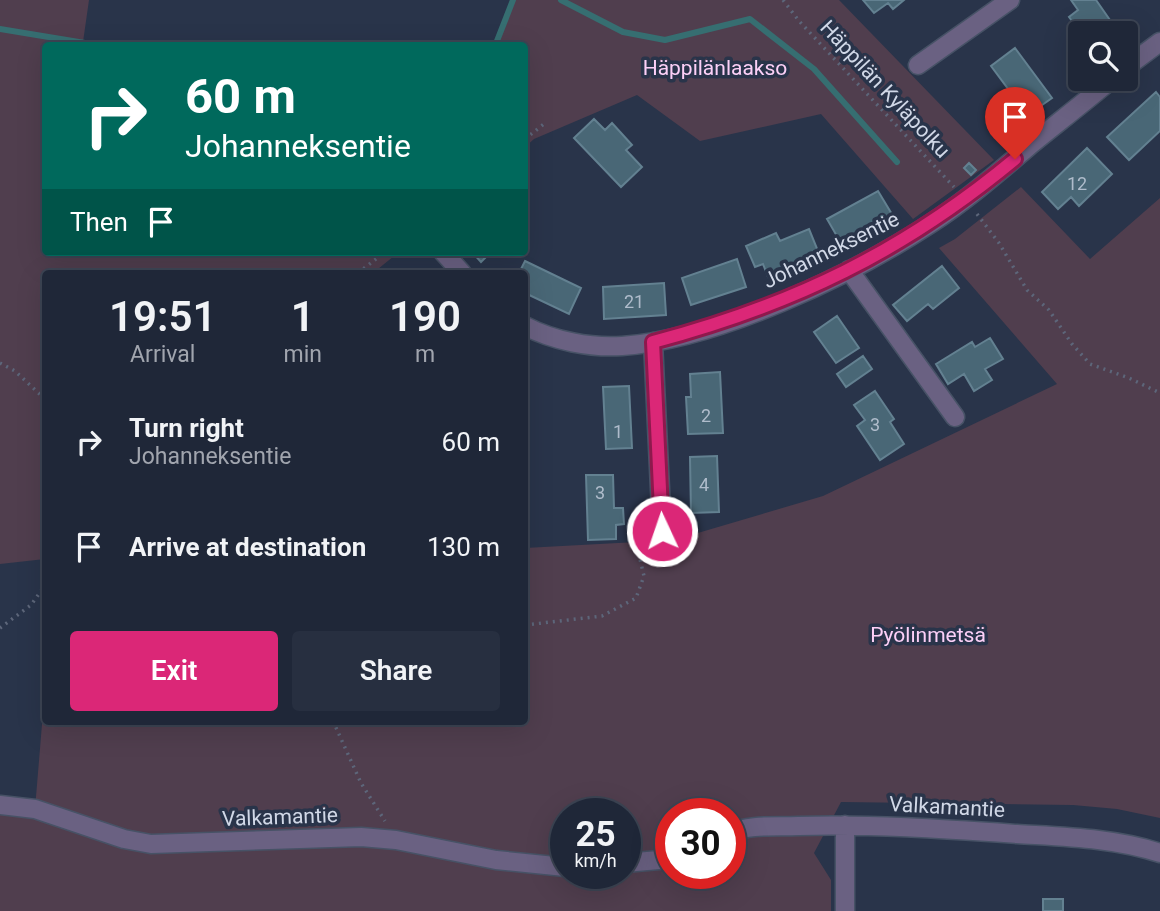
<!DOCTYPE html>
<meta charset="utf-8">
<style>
body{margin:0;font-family:Roboto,sans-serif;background:#272f40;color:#f1f3f6;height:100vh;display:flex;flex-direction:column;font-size:26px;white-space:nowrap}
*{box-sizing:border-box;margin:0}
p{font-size:23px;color:#a1a5ae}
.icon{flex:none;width:38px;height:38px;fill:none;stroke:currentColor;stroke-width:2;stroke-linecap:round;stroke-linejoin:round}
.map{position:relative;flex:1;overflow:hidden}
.details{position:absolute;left:42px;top:270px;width:486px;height:455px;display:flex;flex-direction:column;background:#1f2738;border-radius:7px;box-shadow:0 7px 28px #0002,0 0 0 2px #3c4453}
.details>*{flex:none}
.top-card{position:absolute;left:42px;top:42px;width:486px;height:214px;border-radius:7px;box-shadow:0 7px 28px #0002,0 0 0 2px #3c4453;background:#00695c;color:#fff;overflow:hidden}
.tools{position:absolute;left:1068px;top:21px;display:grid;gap:14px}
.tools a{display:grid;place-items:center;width:70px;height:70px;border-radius:7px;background:#1f2738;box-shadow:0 7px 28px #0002,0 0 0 2px #3c4453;font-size:35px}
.speed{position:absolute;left:550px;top:798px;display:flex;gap:14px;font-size:35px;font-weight:700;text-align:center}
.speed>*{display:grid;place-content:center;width:91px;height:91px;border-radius:50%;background:#1f2738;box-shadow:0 7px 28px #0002,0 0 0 2px #3c4453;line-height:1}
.speed small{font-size:18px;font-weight:400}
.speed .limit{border:10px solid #d22;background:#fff;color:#111}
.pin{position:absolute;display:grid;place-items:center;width:60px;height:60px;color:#fff;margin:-72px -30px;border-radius:50% 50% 50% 0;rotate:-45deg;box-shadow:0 0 7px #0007}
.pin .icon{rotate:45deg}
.me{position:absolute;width:77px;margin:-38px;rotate:357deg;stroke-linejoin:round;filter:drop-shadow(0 0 5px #0008)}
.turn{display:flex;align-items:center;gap:24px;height:147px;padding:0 28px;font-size:32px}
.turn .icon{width:91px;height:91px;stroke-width:2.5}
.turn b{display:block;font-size:49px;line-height:60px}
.then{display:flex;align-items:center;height:66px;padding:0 28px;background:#0003;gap:14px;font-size:26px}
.eta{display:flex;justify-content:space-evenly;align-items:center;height:119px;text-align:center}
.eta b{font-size:42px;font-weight:600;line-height:49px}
.button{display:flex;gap:14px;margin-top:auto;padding:14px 28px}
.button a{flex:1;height:80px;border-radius:7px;background:#db2777;color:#fff;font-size:28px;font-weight:600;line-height:80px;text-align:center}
.button a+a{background:#272f40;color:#f1f3f6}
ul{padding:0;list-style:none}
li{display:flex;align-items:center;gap:21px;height:105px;padding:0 28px}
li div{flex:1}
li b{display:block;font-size:26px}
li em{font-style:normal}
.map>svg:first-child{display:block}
.green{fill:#503e4e;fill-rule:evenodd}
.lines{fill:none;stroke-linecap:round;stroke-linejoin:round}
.stream{stroke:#366e71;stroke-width:6}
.building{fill:#496776;stroke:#638191;stroke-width:2}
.minor-casing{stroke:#475266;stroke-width:21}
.path{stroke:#5d667a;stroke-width:3.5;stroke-dasharray:2 5;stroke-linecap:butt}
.minor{stroke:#6a6182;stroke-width:18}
.route-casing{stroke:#8e194d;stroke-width:18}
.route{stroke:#db2777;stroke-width:12}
.labels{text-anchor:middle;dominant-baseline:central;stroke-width:7;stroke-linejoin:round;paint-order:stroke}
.number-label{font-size:18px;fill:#afbccb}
.park-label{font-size:21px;fill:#fcd0f7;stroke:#29344a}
.street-label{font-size:21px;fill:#d1d8e7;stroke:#29344a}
</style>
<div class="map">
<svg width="1160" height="911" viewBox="0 0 1160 911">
<rect width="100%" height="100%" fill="#29344a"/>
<path class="green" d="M0 0H89L83 42 103 45 46 46V252H399L373 273H46L45 559 0 564Z
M513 0H839L994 160 913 219 821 114 700 141 637 95 534 139 525 147V46H495Z
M1021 187 1090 259 1160 198V818L1117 809 1073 805 841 802 814 853 831 880V911H0V805L35 809 45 688 46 721H525V548L674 540 823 496 1057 384 939 248 955 239ZM565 814H625V873H565ZM670 814H730V873H670Z"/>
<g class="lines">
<path class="stream" d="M561 0 623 32 665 40 750 19 814 69 897 162
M0 29 103 46
M495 46 513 0"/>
</g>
<path class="building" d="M863 0H904L893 9 888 3 874 13Z
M1071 0H1096L1119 33H1081L1069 17 1078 10Z
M1015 48 1052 98 1035 110 1030 104 1023 109 991 66Z
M1156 92 1160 97V131L1129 160 1107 137Z
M594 119 605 130 612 123 632 145 626 150 642 167 621 187 574 138Z
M1087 148 1112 174 1079 206 1071 197 1058 209 1042 192Z
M969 163 976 170 971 175 964 168Z
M878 191 893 216 842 245 827 219Z
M809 229 820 256 768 277 763 264 755 267 746 246 776 233 780 241Z
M472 252H491L481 262Z
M737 259 746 287 691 305 682 278Z
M525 261 581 288 569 314 525 293V273H519Z
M942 266 959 288 933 309 928 304 907 321 893 305Z
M664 283 666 315 604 319 603 287Z
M837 316 859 348 836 363 814 332Z
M990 338 1003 359 985 369 992 380 974 391 964 374 948 384 936 364 972 342 975 347Z
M863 356 872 369 846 387 837 374Z
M720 372 723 433 688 434 686 397H691L690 374Z
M629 386 632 448 606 449 603 387Z
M875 391 894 419 890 422 904 444 880 460 857 426 865 420 854 405Z
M717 456 719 512 691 513 690 457Z
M586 475H613L614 508H623L624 524 616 525V539L588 540Z
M1043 899H1063V911H1043Z"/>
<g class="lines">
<g class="minor-casing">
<path id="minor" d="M918 65 1010 0
M1125 68 1160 42
M443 252 462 273
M849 270 955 417
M525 326C554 341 590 348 622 346 718 339 850 276 930 224 967 200 1000 171 1034 142 1060 121 1087 100 1112 79
M653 342 662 531
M0 805 35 809 124 839 151 844 361 837 396 840 496 860 565 867
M845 825V911
M730 833C750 824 776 827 798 826 872 824 944 829 1017 834 1065 837 1114 838 1160 853
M625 863 670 859"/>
</g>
<path class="path" d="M783 0 799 21 954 187
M525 139 544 124
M977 214 999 243 1027 290 1049 310 1072 344 1090 364 1129 378 1160 393
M358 273 385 252
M0 363 15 371 46 400
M525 625 602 616 636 598 644 576 638 551
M0 628 31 605 46 584
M333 721 361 783 385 821"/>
<use href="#minor" class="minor"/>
</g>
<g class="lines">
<g class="route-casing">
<path id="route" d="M662 531 653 342C793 305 903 252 1015 159"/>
</g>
<use href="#route" class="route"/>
</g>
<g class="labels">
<g class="number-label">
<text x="1077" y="183">12</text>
<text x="634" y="301">21</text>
<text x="706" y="415">2</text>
<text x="875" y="424">3</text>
<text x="618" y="431">1</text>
<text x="704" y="484">4</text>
<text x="600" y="492">3</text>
</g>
<g class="park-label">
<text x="715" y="68">Häppilänlaakso</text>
<text x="928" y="635">Pyölinmetsä</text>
</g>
<g class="street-label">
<text transform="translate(885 89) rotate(47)">Häppilän Kyläpolku</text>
<text transform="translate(831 250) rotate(-26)">Johanneksentie</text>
<text transform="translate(947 807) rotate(3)">Valkamantie</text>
<text transform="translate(280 817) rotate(-2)">Valkamantie</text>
</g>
</g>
</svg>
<div class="tools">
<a><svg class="icon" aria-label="search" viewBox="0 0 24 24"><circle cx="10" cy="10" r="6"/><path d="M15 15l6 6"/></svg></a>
</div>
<div class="speed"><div>25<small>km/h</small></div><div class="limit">30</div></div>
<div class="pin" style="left:1015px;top:159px;background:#d93025"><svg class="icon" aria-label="arrive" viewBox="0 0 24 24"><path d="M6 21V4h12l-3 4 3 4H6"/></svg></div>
<svg class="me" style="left:662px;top:531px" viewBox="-20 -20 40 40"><circle r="17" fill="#db2777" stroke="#fff" stroke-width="3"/><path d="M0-11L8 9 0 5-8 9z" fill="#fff"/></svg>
<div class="top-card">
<div class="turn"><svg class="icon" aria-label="right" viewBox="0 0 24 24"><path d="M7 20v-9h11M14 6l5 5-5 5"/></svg><div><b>60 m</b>Johanneksentie</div></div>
<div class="then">Then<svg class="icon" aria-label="arrive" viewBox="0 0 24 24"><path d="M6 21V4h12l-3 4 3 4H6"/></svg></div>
</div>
<section class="details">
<div class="eta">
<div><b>19:51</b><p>Arrival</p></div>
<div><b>1</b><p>min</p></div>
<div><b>190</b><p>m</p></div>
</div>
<ul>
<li><svg class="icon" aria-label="right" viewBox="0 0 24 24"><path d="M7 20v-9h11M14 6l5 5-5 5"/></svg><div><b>Turn right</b><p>Johanneksentie</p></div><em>60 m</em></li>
<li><svg class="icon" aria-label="arrive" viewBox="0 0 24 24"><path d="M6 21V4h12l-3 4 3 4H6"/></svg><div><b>Arrive at destination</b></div><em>130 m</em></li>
</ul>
<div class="button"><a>Exit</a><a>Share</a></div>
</section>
</div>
